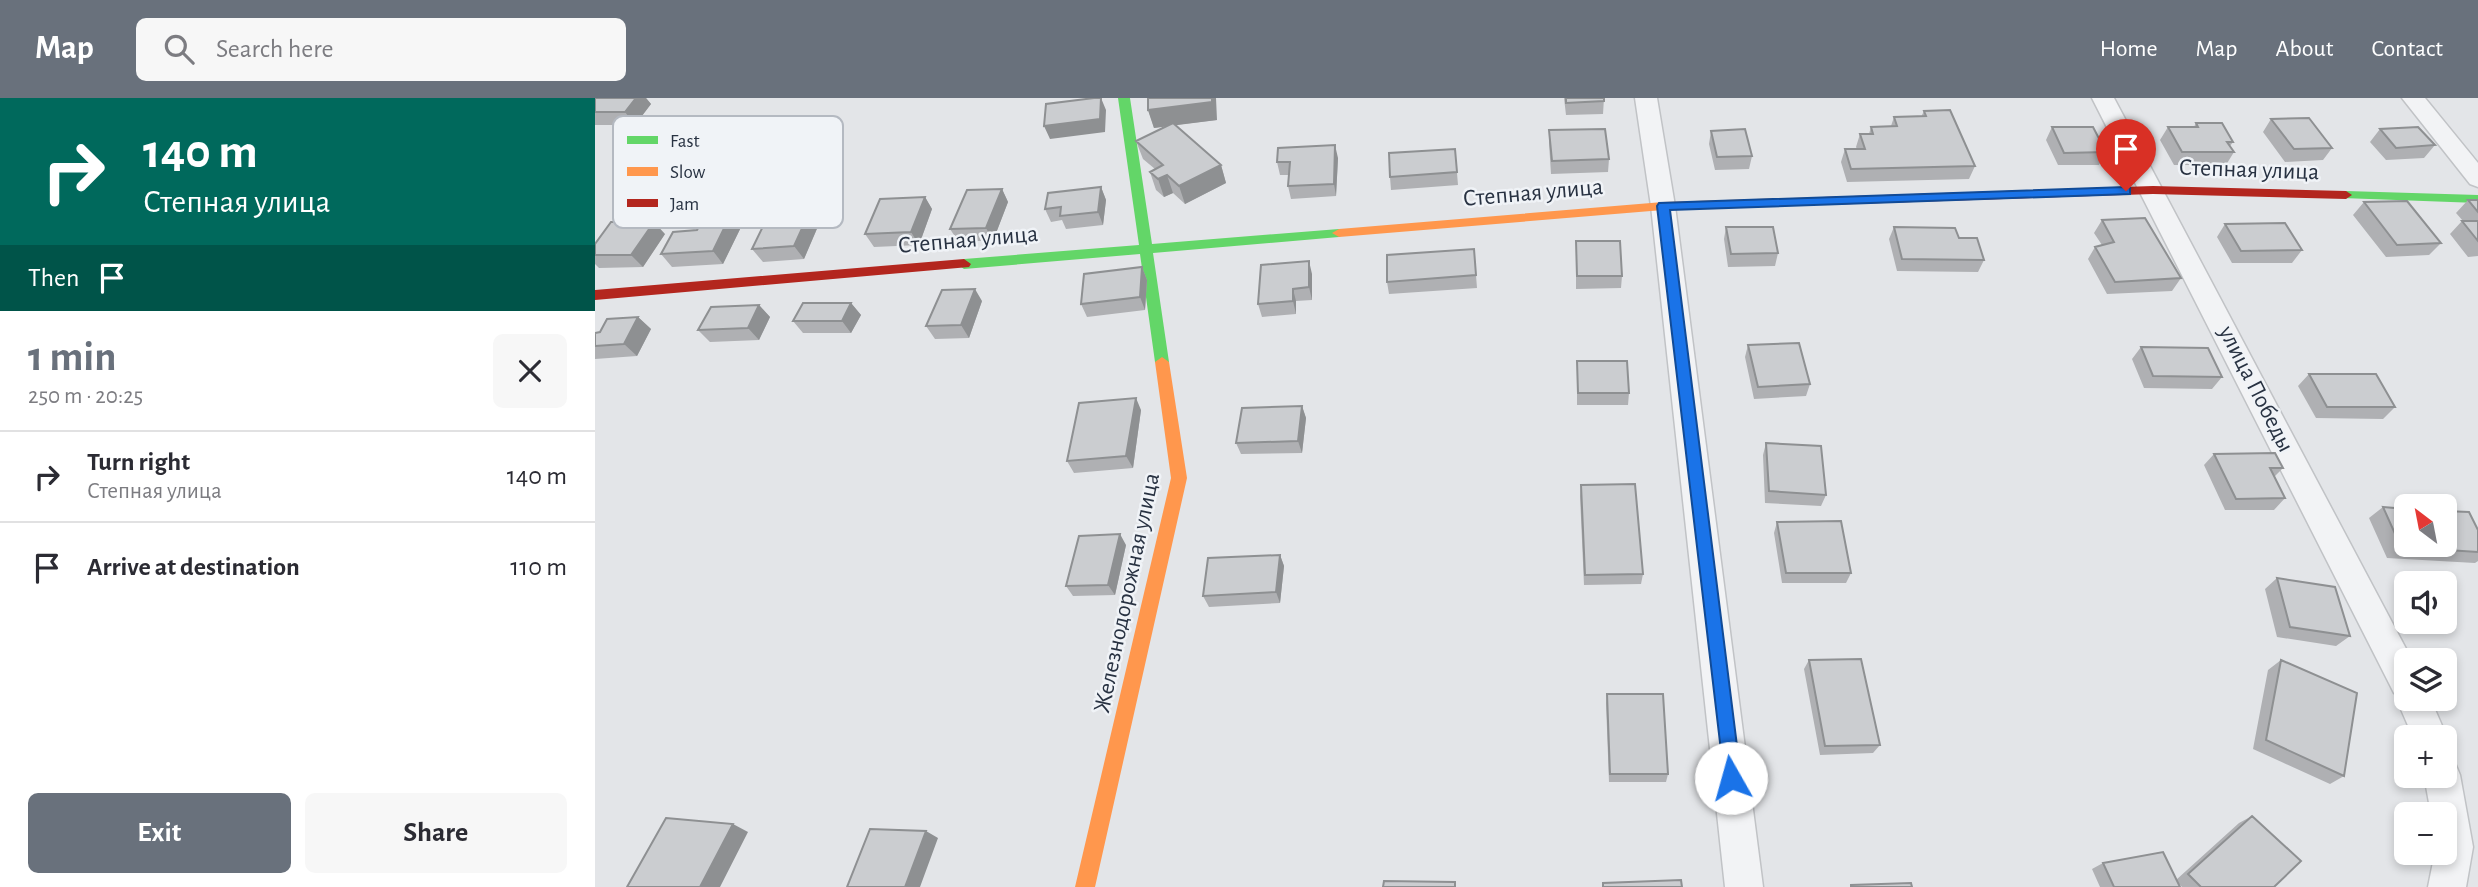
<!DOCTYPE html>
<meta charset="utf-8">
<style>
body{margin:0;font-family:"Alegreya Sans",sans-serif;background:#f7f7f7;color:#2b2b33;height:100vh;display:flex;flex-direction:column;font-size:26px;white-space:nowrap}
*{box-sizing:border-box;margin:0}
p{font-size:23px;color:#7c7c81}
.icon{flex:none;width:38px;height:38px;fill:none;stroke:currentColor;stroke-width:2;stroke-linecap:round;stroke-linejoin:round}
.map{position:relative;flex:1;overflow:hidden}
.sheet{display:flex;flex-direction:column;background:#fff;width:595px}
.sheet>*{flex:none}
.hud{background:#00695c;color:#fff;overflow:hidden}
.needle{width:46px;rotate:328deg}
.tools{position:absolute;left:1799px;top:396px;display:grid;gap:14px}
.tools a{display:grid;place-items:center;width:63px;height:63px;border-radius:10px;background:#fff;box-shadow:0 4px 10px #0003;font-size:35px}
.pin{position:absolute;display:grid;place-items:center;width:60px;height:60px;color:#fff;margin:-72px -30px;border-radius:50% 50% 50% 0;rotate:-45deg;box-shadow:0 0 7px #0007}
.pin .icon{rotate:45deg}
.me{position:absolute;width:77px;margin:-38px;rotate:353deg;stroke-linejoin:round;filter:drop-shadow(0 0 5px #0008)}
.turn{display:flex;align-items:center;gap:24px;height:147px;padding:0 28px;font-size:32px}
.turn .icon{width:91px;height:91px;stroke-width:2.5}
.turn b{display:block;font-size:49px;line-height:60px}
.then{display:flex;align-items:center;height:66px;padding:0 28px;background:#0003;gap:14px;font-size:26px}
.round{display:grid;place-items:center;flex:none;width:74px;height:74px;border-radius:10px;background:#f7f7f7}
.summary{display:flex;align-items:center;justify-content:space-between;height:119px;padding:0 28px}
h1{font-size:42px;font-weight:700;line-height:52px;color:#69717c}
.cta{display:flex;gap:14px;margin-top:auto;padding:14px 28px}
.cta a{flex:1;height:80px;border-radius:10px;background:#69717c;color:#fff;font-size:28px;font-weight:700;line-height:80px;text-align:center}
.cta a+a{background:#f7f7f7;color:#2b2b33}
ul{padding:0;list-style:none}
li{display:flex;align-items:center;gap:21px;height:91px;padding:0 28px;border-top:2px solid #e1e1e2}
li div{flex:1}
li b{display:block;font-size:26px}
li em{font-style:normal}
header{display:flex;align-items:center;gap:42px;box-sizing:border-box;height:98px;padding:0 35px;background:#69717c;color:#fff}
header strong{font-size:33px}
nav{display:flex;gap:38px;margin-inline-start:auto;font-size:24px}
.search{width:490px;height:63px;background:#f7f7f7;display:flex;align-items:center;gap:18px;box-sizing:border-box;padding:0 24px;border-radius:10px;color:#7c7c81;font-size:26px}
main{display:flex;flex:1;min-height:0}
.map>svg:first-child{display:block}
.lines{fill:none;stroke-linecap:round;stroke-linejoin:round}
.street-casing{stroke:#c1c3c6;stroke-width:3}
.street{fill:#f2f3f5;fill-rule:evenodd}
.fast{fill:#63d668;fill-rule:evenodd}
.slow{fill:#ff974d;fill-rule:evenodd}
.jam{fill:#b3261e;fill-rule:evenodd}
.wall{fill:#afb0b3}
.shaded-wall{fill:#8e9092}
.building{fill:#cbcdd0;stroke:#8e9092;stroke-width:2}
.route{fill:#1a73e8;stroke:#114b97;stroke-width:2}
.labels{text-anchor:middle;dominant-baseline:central;stroke-width:5;stroke-linejoin:round;paint-order:stroke}
.street-label{font-size:24px;fill:#283242;stroke:#f0f3f7}
.key{fill:#f0f3f7;stroke:#b4b9c1;stroke-width:2}
.key-label{font-size:19px;fill:#283242}
</style>
<header>
<strong>Map</strong>
<div class="search"><svg class="icon" aria-label="search" viewBox="0 0 24 24"><circle cx="10" cy="10" r="6"/><path d="M15 15l6 6"/></svg>Search here</div>
<nav><a>Home</a><a>Map</a><a>About</a><a>Contact</a></nav>
</header>
<main>
<section class="sheet">
<div class="hud">
<div class="turn"><svg class="icon" aria-label="right" viewBox="0 0 24 24"><path d="M7 20v-9h11M14 6l5 5-5 5"/></svg><div><b>140 m</b>Степная улица</div></div>
<div class="then">Then<svg class="icon" aria-label="arrive" viewBox="0 0 24 24"><path d="M6 21V4h12l-3 4 3 4H6"/></svg></div>
</div>
<div class="summary"><div><h1>1 min</h1><p>250 m · 20:25</p></div><a class="round"><svg class="icon" aria-label="close" viewBox="0 0 24 24"><path d="M6 6l12 12M18 6L6 18"/></svg></a></div>
<ul>
<li><svg class="icon" aria-label="right" viewBox="0 0 24 24"><path d="M7 20v-9h11M14 6l5 5-5 5"/></svg><div><b>Turn right</b><p>Степная улица</p></div><em>140 m</em></li>
<li><svg class="icon" aria-label="arrive" viewBox="0 0 24 24"><path d="M6 21V4h12l-3 4 3 4H6"/></svg><div><b>Arrive at destination</b></div><em>110 m</em></li>
</ul>
<div class="cta"><a>Exit</a><a>Share</a></div>
</section>
<div class="map">
<svg width="1883" height="789" viewBox="0 0 1883 789">
<rect width="100%" height="100%" fill="#e3e5e8"/>
<g class="lines">
<g class="street-casing">
<path id="street" d="M1040 0H1062L1080 108 1168 789H1130L1056 108Z
M1497 0H1519L1817 562H1811V600H1835L1852 639 1850 645V639H1818L1801 600 1803 596 1799 595Z
M1807 0H1830L1883 65V89L1875 86Z
M1850 661 1860 665 1865 677 1878 749 1871 789H1833L1840 754H1850V716H1836L1829 677H1850Z"/>
</g>
<use href="#street" class="street"/>
<path class="fast" d="M523 0H535L557 146 744 131 751 135 744 139 558 155 574 264 567 269 560 264 545 156 369 171 362 166 369 161 544 147Z
M1751 93 1883 97V105L1747 100V94Z"/>
<path class="slow" d="M1228 99 1232 100V106L1068 112 744 139 737 135 744 131 1068 104Z
M567 259 574 264 592 380 500 789H480L576 380 560 264Z"/>
<path class="jam" d="M1558 88 1751 93 1757 97 1751 101 1558 96 1228 107 1222 103 1228 99Z
M369 161 376 166 374 169 0 202V192Z"/>
</g>
<path class="wall" d="M0 0H51L56 6 40 27H0Z
M969 0H1009L1008 16 971 17Z
M553 12 622 22 580 27 626 67 631 85 590 106 578 95 569 99 561 92 555 74 560 71 548 61 541 43 572 28 559 30Z
M1329 13 1380 68 1374 81 1252 84 1246 64 1250 51H1262L1261 49 1265 36H1274L1276 29 1296 28 1299 19H1326Z
M1676 21 1737 50 1728 62 1690 64 1668 34Z
M1601 25 1638 44 1635 48 1639 54 1631 67H1579L1565 42 1573 29H1599Z
M1457 29 1511 54 1504 67H1463L1451 42Z
M1785 31 1840 47 1829 60 1791 62 1775 44Z
M954 32 1014 61 1013 74 956 76 954 45Z
M1116 33 1157 58 1154 71 1120 72 1114 46Z
M860 51 863 87 796 92 795 79Z
M743 60 741 98 696 101 693 88 694 77H685L682 64Z
M506 89 511 102 508 127 471 131 467 122 456 124 450 111Z
M407 91 413 104 398 143H363L355 131Z
M330 99 337 111 324 147 279 149 270 136Z
M1873 102H1883V158L1873 159 1855 136 1867 123H1868L1861 115Z
M1769 104 1846 145 1834 157 1791 159 1758 117Z
M139 110 149 123 128 166 77 169 66 156 102 132Z
M1507 122 1586 180 1577 193 1512 196 1493 161 1500 149 1507 147 1499 135Z
M224 126 209 161 168 164 157 151Z
M1630 126 1707 152 1697 165H1637L1622 139Z
M1131 129 1183 155 1180 168 1133 169 1129 141Z
M1299 129 1364 140 1389 162 1383 174 1302 173 1294 141Z
M70 136 48 169 4 170 0 166V146Z
M981 143 1027 178 1026 190 981 191Z
M879 151 882 190 794 196 792 184Z
M547 169 552 182 550 212 492 219 486 206Z
M717 176V202L701 203V216L667 219 663 206Z
M387 203 374 240 340 241 331 228Z
M256 205 266 217 256 235H208L198 223Z
M164 207 175 219 164 242 115 244 103 232Z
M43 219 56 231 42 258 0 261V235L5 234Z
M1153 247 1215 286 1211 298 1159 301 1150 259Z
M1546 249 1627 279 1617 291 1549 290 1537 261Z
M982 263 1034 295 1033 307H982Z
M1714 276 1800 309 1788 321 1721 320 1703 288Z
M707 308 711 320 707 355 646 356 641 345Z
M546 312 538 370 479 375 472 363Z
M1171 345 1231 397 1226 408 1170 405 1168 357Z
M1619 356 1688 370 1679 379 1690 400 1679 412H1630L1609 367Z
M986 387 1048 476 1046 486 989 487 985 398Z
M1788 409 1883 432V463L1880 465 1792 460 1774 420Z
M1182 424 1256 475 1251 485H1187L1179 435Z
M531 447 520 497 478 498 471 488Z
M685 457 689 468 685 505 614 509 608 498Z
M1682 480 1755 538 1741 548 1682 539 1670 491Z
M1214 562 1285 647 1278 655 1225 657 1209 571Z
M1686 562 1749 678 1735 686 1658 651 1673 572Z
M1012 596 1073 676 1071 684H1014L1011 605Z
M1657 718 1679 789H1587L1583 785 1585 789H1505L1497 771 1508 765 1581 782 1644 725Z"/>
<path class="shaded-wall" d="M41 0H51L56 6 40 27 30 14Z
M506 0 511 12 510 34 455 41 449 28Z
M617 0H621L622 22 559 30 553 12Z
M740 47 743 60 741 98 739 86Z
M626 67 631 85 590 106 584 88Z
M572 77 578 95 569 99 563 81Z
M506 89 511 102 508 127 503 114Z
M407 91 413 104 398 143 391 130Z
M330 99 337 111 324 147 316 134Z
M139 110 149 123 128 166 118 153Z
M215 113 224 126 209 161 199 148Z
M59 124 70 136 48 169 36 157Z
M714 163 717 176V202L714 189Z
M547 169 552 182 550 212 545 199Z
M380 191 387 203 374 240 366 227Z
M698 191 701 203V216L698 203Z
M256 205 266 217 256 235 247 223Z
M164 207 175 219 164 242 153 230Z
M43 219 56 231 42 258 29 246Z
M541 300 546 312 538 370 531 358Z
M707 308 711 320 707 355 703 343Z
M525 436 531 447 520 497 513 487Z
M685 457 689 468 685 505 681 494Z
M138 726 153 734 125 789H105Z
M331 733 343 740 325 789H310Z"/>
<path class="building" d="M0 0H41L30 14H0Z
M499 0H506L505 21 449 28 451 6Z
M553 0H617V4L553 12Z
M971 0H1009V3L971 5Z
M1355 12 1380 68 1256 71 1250 51H1270L1265 36H1278L1276 29 1302 28 1299 19 1331 18 1329 13Z
M1714 20 1737 50 1699 51 1676 21Z
M578 25 626 67 584 88 572 77 563 81 555 74 568 67 541 43Z
M1601 25H1627L1638 44H1632L1639 54H1587L1573 29H1603Z
M1457 29H1498L1511 54 1469 55Z
M1823 29 1840 47 1801 50 1785 31Z
M1010 31 1014 61 957 63 954 32Z
M1150 31 1157 58 1122 59 1116 33Z
M740 47 739 86 693 88 695 64H682L683 50Z
M860 51 862 74 795 79 794 55Z
M506 89 503 114 465 118 466 109 450 111 453 95Z
M407 91 391 130 355 131 372 92Z
M330 99 316 134 270 136 285 101Z
M1873 102H1883V114Z
M1812 103 1846 145 1802 147 1769 104Z
M139 110 118 153 66 156 78 134 102 132 113 112Z
M215 113 199 148 157 151 174 116Z
M1550 120 1586 180 1520 184 1500 149 1519 144 1507 122Z
M1867 123H1883V143Z
M16 124H59L36 157H0V146Z
M1690 125 1707 152 1646 153 1630 126Z
M1131 129H1178L1183 155 1136 156Z
M1299 129 1360 130 1364 140H1382L1389 162 1307 161Z
M981 143H1025L1027 178H982Z
M879 151 881 177 792 184V157Z
M714 163V189L698 191V203L663 206 666 167Z
M547 169 545 199 486 206 489 176Z
M380 191 366 227 331 228 347 192Z
M208 205H256L247 223H198Z
M164 207 153 230 103 232 116 209Z
M43 219 29 246 0 248V235L5 234 12 221Z
M1204 245 1215 286 1163 289 1153 247Z
M1546 249 1613 250 1627 279 1558 278Z
M982 263H1032L1034 295H983Z
M1714 276H1781L1800 309H1732Z
M541 300 531 358 472 363 484 305Z
M707 308 703 343 641 345 647 310Z
M1171 345 1226 348 1231 397 1174 393Z
M1680 355 1688 370H1675L1690 400 1641 401 1619 356Z
M1040 386 1048 476 990 477 986 387Z
M1788 409 1811 411V446H1850V413L1874 414 1883 432V454L1806 449Z
M1246 423 1256 475H1191L1182 424Z
M525 436 513 487 471 488 484 438Z
M685 457 681 494 608 498 613 460Z
M1682 480 1740 489 1755 538 1695 529Z
M1266 561 1285 647 1230 648 1214 562Z
M1686 562 1762 595 1749 678 1671 642Z
M1012 596H1068L1073 676H1015Z
M1657 718 1706 763 1679 789H1606L1593 776Z
M71 720 138 726 105 789H32Z
M275 731 331 733 310 789H252Z
M1568 754 1585 789H1519L1508 765Z
M1086 782 1087 789H1008V785Z
M789 783 860 784V789H788Z
M1316 785 1317 789H1256V787Z"/>
<path class="route" d="M1531 89 1535 90V96L1075 112 1146 680 1143 687 1136 689 1130 687 1062 108 1064 105Z"/>
<g class="labels">
<g class="street-label">
<text transform="translate(1654 72) rotate(2)">Степная улица</text>
<text transform="translate(938 95) rotate(-5)">Степная улица</text>
<text transform="translate(373 142) rotate(-5)">Степная улица</text>
<text transform="translate(1661 291) rotate(63)">улица Победы</text>
<text transform="translate(532 495) rotate(-78)">Железнодорожная улица</text>
</g>
</g>
<rect x="18" y="18" width="230" height="112" rx="10" class="key"/>
<rect x="32" y="38" width="31" height="8" fill="#63d668"/>
<rect x="32" y="69" width="31" height="9" fill="#ff974d"/>
<rect x="32" y="101" width="31" height="8" fill="#b3261e"/>
<g class="key-label">
<text x="75" y="49">Fast</text>
<text x="75" y="80">Slow</text>
<text x="75" y="112">Jam</text>
</g>
</svg>
<div class="tools">
<a><svg class="needle" viewBox="-14 -14 28 28"><path d="M0-13l5 13h-10z" fill="#e53935"/><path d="M0 13l5-13h-10z" fill="#7c7c81"/></svg></a>
<a><svg class="icon" aria-label="sound" viewBox="0 0 24 24"><path d="M4 9h4l5-4v14l-5-4H4zM17 9q2 3 0 6"/></svg></a>
<a><svg class="icon" aria-label="layers" viewBox="0 0 24 24"><path d="M12 4l9 5-9 5-9-5zM3 14l9 5 9-5"/></svg></a>
<a>+</a>
<a>−</a>
</div>
<div class="pin" style="left:1531px;top:93px;background:#d93025"><svg class="icon" aria-label="arrive" viewBox="0 0 24 24"><path d="M6 21V4h12l-3 4 3 4H6"/></svg></div>
<svg class="me" style="left:1136px;top:680px" viewBox="-20 -20 40 40"><circle r="19" fill="#fff"/><path d="M0-13L10 11 0 6-10 11z" fill="#1a73e8"/></svg>
</div>
</main>
